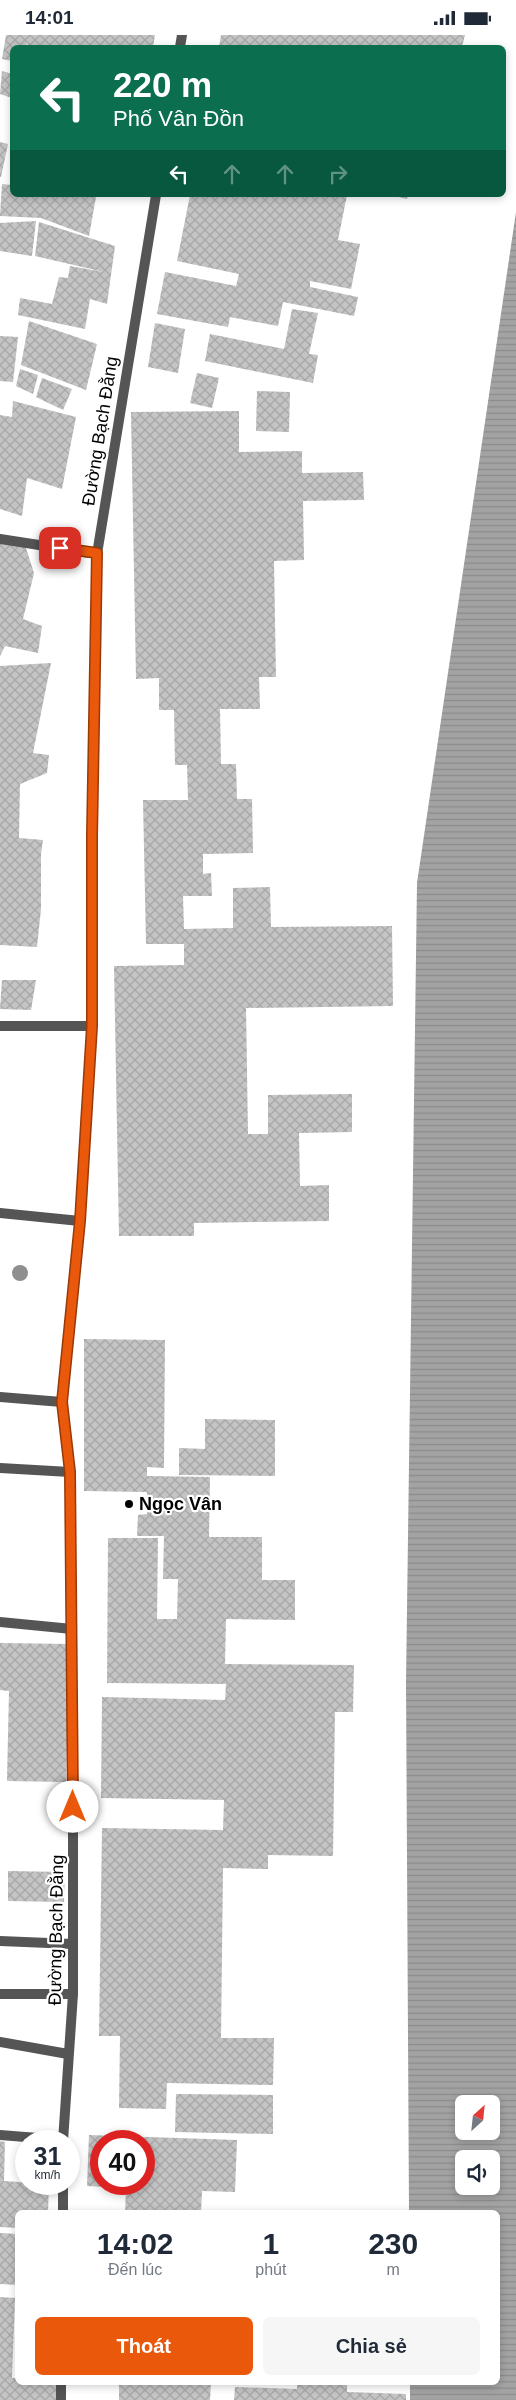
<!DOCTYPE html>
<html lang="vi">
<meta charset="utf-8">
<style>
body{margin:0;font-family:Arial,sans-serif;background:#f6f6f7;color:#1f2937;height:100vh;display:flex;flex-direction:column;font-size:19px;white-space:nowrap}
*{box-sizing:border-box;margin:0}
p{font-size:16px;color:#747a83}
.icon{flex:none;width:28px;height:28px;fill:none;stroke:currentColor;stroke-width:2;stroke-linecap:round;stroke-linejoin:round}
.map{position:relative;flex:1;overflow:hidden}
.details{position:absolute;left:15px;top:2175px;width:485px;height:175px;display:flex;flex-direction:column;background:#fff;border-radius:8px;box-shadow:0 2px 8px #0003}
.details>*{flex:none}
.top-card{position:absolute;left:10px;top:10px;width:496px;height:152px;border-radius:8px;box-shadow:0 2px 8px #0003;background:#0b6e4f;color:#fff;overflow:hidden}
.needle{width:32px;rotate:27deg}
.controls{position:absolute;left:455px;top:2060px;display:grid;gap:10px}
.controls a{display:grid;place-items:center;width:45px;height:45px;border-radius:8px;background:#fff;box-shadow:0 2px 8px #0003;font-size:25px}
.speed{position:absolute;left:15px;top:2095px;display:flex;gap:10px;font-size:25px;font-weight:700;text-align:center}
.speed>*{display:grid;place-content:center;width:65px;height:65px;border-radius:50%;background:#fff;box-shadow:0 2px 8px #0003;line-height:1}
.speed small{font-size:12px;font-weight:400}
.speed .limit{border:8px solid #d22;background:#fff;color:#111}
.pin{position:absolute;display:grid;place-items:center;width:42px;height:42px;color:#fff;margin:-21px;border-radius:10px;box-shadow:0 2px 8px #0006}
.me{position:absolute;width:55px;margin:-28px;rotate:0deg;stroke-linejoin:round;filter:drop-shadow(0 0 4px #0008)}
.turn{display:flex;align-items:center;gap:18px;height:105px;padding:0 20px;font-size:22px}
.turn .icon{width:65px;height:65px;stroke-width:2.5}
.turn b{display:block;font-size:35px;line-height:42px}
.lanes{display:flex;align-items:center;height:48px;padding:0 20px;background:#0003;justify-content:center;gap:25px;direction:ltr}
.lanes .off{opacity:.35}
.eta{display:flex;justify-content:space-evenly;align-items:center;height:85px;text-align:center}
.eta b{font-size:30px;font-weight:700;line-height:35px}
.primary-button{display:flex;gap:10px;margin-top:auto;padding:10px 20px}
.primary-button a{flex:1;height:58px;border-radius:8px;background:#ea580c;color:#fff;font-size:20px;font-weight:700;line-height:58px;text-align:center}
.primary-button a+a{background:#f6f6f7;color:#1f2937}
.status{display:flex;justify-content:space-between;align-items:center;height:35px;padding:0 25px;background:#fff;direction:ltr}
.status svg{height:14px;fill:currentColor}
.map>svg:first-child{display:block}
.water{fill:url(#water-rules);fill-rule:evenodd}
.building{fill:url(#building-cross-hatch);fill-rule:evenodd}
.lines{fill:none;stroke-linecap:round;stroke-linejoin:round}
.service{stroke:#555;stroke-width:10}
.tertiary{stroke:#555;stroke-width:10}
.tree{fill:#8f8f8f}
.route-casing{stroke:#983908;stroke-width:12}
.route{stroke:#ea580c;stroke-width:9}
.poi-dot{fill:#000;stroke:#fff;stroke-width:2}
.labels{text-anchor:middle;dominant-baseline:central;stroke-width:4.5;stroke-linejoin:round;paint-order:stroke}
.street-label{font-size:18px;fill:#000;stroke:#fff}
.poi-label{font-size:18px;font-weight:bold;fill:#000;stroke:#fff;text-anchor:start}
</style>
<div class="status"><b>14:01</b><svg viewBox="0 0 49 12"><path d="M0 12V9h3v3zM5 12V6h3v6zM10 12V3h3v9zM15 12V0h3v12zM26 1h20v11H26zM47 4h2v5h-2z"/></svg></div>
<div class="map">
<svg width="516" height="2365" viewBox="0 0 516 2365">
<defs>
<pattern id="water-rules" width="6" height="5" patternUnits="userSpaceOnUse" patternTransform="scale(1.25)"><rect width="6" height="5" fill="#a3a3a3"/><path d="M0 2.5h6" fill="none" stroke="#8b8b8b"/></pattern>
<pattern id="building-cross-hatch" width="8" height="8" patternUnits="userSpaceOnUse" patternTransform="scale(1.25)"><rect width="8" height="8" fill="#c4c4c4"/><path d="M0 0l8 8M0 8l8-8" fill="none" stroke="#a7a7a7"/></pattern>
</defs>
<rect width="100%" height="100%" fill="#fff"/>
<path class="water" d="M516 177V2365H410V2348H498V2178L409 2177 406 1647 417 848ZM464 2069H491V2096H464ZM464 2124H491V2151H464Z"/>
<path class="building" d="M6 0H155L153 12H28L27 7 26 12H12V26L2 24Z
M221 0H465L462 12H219Z
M2 36 12 39V63L0 59Z
M0 107 8 109 1 142H0Z
M2 149 12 150V160L96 162 89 201 41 183 0 181Z
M190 160H347L338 205 360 209 351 254 310 246V252L358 262 354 281 283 267 278 291 230 282 228 292 157 279 165 237 236 251 239 239 177 226Z
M390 160H408L407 164Z
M36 186 32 221 0 216V188Z
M39 187 115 211 107 269 90 264 85 294 18 280 20 263 52 269 59 242 68 243 70 231 104 237 35 221Z
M292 274 318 278 309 319 318 320 313 348 205 326 210 299 284 314Z
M29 286 97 309 86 355 21 330Z
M155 288 185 294 178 338 148 332Z
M0 301 18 302 13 347 0 346Z
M20 334 38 340 33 359 16 351Z
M197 338 219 343 212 373 190 368Z
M42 343 72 354 63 375 36 362Z
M257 356 290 357 289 397 256 396Z
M13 366 76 382 62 454 27 443 22 481 0 474V380L12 382Z
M239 376V417L302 416V438L363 437 364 465 303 466 304 525 274 526 276 642H259L260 674H220L221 729H236L237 764H252L253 818 203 819V839L211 838 212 861H183L184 894 233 893V853L270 852 271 892 392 891 393 971 246 973 248 1099H268V1060L352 1059V1097L299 1098 300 1151 329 1150V1186L194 1188V1201H119L114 931 184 930V909H146L143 765H188L187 730H175L174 675H159V643L136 644 131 377Z
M0 505 24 507 34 538 23 584 42 591 38 618 5 611 0 621Z
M51 628 33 718 49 720 47 738 20 749 19 803 43 805 41 819V874L37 912 0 910V631Z
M2 945H36L31 975 0 974Z
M84 1304 165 1305 164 1433 147 1432V1441L210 1442 209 1502H262V1545H295V1585L226 1584 225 1629 354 1630 353 1677H335L333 1821 268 1820V1834L223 1833 221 2003H274L273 2050 167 2048 166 2074 119 2073 120 2001H99L102 1793 223 1795 224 1765 101 1763 102 1662 225 1665 226 1649 107 1648 108 1503H158L157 1584H177L178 1544H163L164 1501H137L138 1480 147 1479V1457L84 1456Z
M205 1384 275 1385V1441L179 1440V1413L205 1414Z
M0 1608 69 1609 66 1747 7 1746 9 1656 0 1655Z
M8 1836 65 1837 64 1867 8 1866Z
M176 2059 273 2060V2099L175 2097Z
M89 2100 237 2105 235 2157 202 2156 201 2178H125L126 2153 87 2151ZM101 2106H144V2149H101Z
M0 2106 5 2107 4 2146 49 2149 48 2178H18V2193L0 2192Z
M226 2175 262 2176V2178H226Z
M0 2198 18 2199V2250L0 2249Z
M0 2262 15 2263 12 2343H18V2348H57L56 2365H0Z
M119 2348H211L210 2365H119Z
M297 2348H347V2357L406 2359V2365H234L235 2352 297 2354Z"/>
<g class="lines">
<path class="service" d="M0 991H92
M0 1178 80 1186
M0 1362 62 1367
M0 1433 70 1437
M0 1587 72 1594
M0 1906 73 1909
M0 1959H73
M0 2007 68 2019
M0 2100 63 2105"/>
<path class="tertiary" d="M180 12 182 0
M0 504 97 519
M63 2106 73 1959V1772L70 1437 62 1367 80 1186 92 991V801L97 519 156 160
M63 2178V2149
M61 2365V2348"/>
</g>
<circle class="tree" cx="20" cy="1238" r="8"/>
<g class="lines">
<g class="route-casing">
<path id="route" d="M60 513 97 518 92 801V991L80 1186 62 1367 70 1437 73 1772"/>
</g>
<use href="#route" class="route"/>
</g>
<circle class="poi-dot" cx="129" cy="1469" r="5"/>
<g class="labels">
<g class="street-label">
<text transform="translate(100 396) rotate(-81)">Đường Bạch Đằng</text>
<text transform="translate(56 1895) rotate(-89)">Đường Bạch Đằng</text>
</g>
<g class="poi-label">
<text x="139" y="1469">Ngọc Vân</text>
</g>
</g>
</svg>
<div class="controls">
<a><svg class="needle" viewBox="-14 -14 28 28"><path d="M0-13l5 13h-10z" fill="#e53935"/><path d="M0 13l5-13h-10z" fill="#747a83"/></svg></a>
<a><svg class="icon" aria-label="sound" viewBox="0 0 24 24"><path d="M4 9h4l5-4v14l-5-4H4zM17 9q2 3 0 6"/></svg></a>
</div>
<div class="speed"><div>31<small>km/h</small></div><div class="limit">40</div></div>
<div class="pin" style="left:60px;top:513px;background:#d93025"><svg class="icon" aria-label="arrive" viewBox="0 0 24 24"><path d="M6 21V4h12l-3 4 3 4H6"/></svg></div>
<svg class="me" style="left:73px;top:1772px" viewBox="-20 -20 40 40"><circle r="19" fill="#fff"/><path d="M0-13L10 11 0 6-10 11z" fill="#ea580c"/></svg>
<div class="top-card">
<div class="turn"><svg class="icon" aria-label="left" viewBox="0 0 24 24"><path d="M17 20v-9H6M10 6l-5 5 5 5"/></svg><div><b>220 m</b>Phố Vân Đồn</div></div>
<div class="lanes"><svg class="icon" aria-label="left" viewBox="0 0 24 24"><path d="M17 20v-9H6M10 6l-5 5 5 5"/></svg><svg class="icon off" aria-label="ahead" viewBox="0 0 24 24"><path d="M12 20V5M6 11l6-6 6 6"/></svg><svg class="icon off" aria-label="ahead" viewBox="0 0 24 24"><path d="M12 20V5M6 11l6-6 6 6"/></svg><svg class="icon off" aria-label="right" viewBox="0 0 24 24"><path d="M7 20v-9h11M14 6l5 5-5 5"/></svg></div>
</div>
<section class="details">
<div class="eta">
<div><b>14:02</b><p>Đến lúc</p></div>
<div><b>1</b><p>phút</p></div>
<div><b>230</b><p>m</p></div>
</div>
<div class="primary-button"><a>Thoát</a><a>Chia sẻ</a></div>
</section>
</div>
